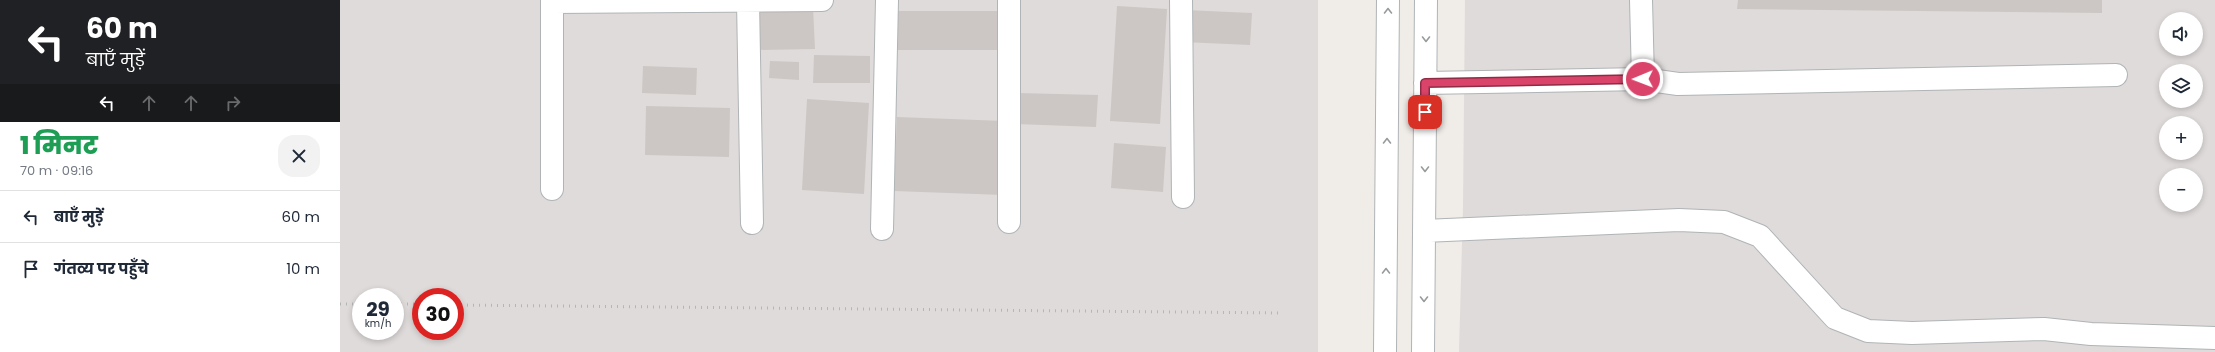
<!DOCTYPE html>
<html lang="hi">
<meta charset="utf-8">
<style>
body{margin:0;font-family:Poppins,"Noto Sans Devanagari",sans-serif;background:#f2f2f3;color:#1f2937;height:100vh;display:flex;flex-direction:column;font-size:15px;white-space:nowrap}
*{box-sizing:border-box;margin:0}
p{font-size:13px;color:#747a83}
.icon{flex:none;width:22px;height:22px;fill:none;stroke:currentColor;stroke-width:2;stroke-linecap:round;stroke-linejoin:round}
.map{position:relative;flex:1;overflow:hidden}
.details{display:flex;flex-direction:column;background:#fff;width:340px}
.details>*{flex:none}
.guide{background:#202124;color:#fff;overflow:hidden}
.buttons{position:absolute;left:1819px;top:12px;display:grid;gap:8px}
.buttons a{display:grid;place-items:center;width:44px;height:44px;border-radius:50%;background:#fff;box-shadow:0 2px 6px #0003;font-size:20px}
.speed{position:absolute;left:12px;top:288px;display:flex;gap:8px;font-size:20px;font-weight:700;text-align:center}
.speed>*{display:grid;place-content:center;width:52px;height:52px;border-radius:50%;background:#fff;box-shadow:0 2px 6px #0003;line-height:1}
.speed small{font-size:10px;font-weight:400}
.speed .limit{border:6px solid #d22;background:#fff;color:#111}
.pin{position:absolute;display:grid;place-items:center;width:34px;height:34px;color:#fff;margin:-17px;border-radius:8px;box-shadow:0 2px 6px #0006}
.me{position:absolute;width:44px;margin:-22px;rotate:269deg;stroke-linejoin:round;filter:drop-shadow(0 0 3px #0008)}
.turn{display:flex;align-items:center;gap:14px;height:84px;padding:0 20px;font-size:18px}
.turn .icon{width:52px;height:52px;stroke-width:2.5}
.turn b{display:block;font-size:28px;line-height:34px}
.lanes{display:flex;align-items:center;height:38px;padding:0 20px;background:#0003;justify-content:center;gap:20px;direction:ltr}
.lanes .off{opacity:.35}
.round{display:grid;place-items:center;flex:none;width:42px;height:42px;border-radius:16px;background:#f2f2f3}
.overview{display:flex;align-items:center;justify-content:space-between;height:68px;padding:0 20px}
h1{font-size:24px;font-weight:800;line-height:30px;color:#1e9e55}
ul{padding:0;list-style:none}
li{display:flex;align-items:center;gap:12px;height:52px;padding:0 20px;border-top:1px solid #e0e1e3}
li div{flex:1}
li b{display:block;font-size:15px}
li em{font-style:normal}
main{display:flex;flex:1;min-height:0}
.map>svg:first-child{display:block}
.industrial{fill:#dfdbda;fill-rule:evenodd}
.building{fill:#ccc7c4}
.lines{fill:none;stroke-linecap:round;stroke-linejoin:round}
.minor-casing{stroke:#b0b4b6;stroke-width:24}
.minor{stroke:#fff;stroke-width:22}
.rail{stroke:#b4b5b5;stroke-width:3;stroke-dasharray:1 5;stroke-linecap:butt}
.oneway{stroke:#979b9c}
.route-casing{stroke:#8e2c45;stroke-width:10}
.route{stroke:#db446a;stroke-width:7}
</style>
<main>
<section class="details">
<div class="guide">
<div class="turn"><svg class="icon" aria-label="left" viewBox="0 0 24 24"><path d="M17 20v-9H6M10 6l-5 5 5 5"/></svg><div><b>60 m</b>बाएँ मुड़ें</div></div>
<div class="lanes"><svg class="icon" aria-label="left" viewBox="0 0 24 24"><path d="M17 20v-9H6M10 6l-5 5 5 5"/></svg><svg class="icon off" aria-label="ahead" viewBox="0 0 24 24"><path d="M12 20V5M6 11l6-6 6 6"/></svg><svg class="icon off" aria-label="ahead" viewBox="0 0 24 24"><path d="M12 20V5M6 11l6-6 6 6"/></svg><svg class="icon off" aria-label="right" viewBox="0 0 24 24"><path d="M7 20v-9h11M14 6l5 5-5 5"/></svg></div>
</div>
<div class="overview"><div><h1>1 मिनट</h1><p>70 m · 09:16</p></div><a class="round"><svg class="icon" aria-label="close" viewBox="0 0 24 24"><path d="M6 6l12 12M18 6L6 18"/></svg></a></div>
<ul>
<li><svg class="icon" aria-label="left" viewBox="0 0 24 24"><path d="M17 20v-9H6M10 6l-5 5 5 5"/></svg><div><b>बाएँ मुड़ें</b></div><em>60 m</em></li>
<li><svg class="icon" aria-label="arrive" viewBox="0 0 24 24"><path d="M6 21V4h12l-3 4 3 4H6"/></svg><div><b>गंतव्य पर पहुँचे</b></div><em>10 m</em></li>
</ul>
</section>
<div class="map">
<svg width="1875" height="352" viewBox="0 0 1875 352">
<rect width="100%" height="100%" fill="#f0ece8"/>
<path class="industrial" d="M0 0H978V352H0ZM21 297H55V331H21ZM81 297H115V331H81Z
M1125 0H1875V352H1119L1123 207ZM1826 19H1856V49H1826ZM1826 71H1856V101H1826ZM1826 123H1856V153H1826ZM1826 175H1856V205H1826Z"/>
<path class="building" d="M1398 0H1762V13L1397 9Z
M777 6 827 9 820 124 770 121Z
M473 7 475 49 416 50 415 8Z
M845 10 912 13 910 45 843 42Z
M554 11H659V50H554Z
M474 55 530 56V83H473Z
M430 61 459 62V80L429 78Z
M303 66 357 68 356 95 302 93Z
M677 93 758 95 756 127 676 124Z
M467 99 529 103 524 194 462 190Z
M306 106 390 108 389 157 305 155Z
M557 117 665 121 663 195 554 191Z
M774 143 826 147 823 192 771 188Z"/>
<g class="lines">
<g class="minor-casing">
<path id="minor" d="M212 0V189
M669 0V222
M841 0 843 197
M1301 0 1303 79
M408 1 412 223
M212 2 482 0
M1085 83 1303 79 1338 84 1776 75
M542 229 547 0
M1084 231 1339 220 1384 222 1420 236 1495 318 1528 331 1572 333 1704 329 1751 334 1875 338
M1045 352 1048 0
M1083 352 1086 0"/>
</g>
<use href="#minor" class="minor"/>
<path class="rail" d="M0 304H21
M55 304H81
M115 305 942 313"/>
</g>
<defs><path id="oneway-chevron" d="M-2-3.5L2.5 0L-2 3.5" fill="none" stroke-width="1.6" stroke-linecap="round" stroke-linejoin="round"/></defs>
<g class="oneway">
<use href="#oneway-chevron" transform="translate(1048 11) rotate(-90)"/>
<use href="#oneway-chevron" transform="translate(1086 39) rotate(90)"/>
<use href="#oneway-chevron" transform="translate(1047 141) rotate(-90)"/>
<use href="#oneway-chevron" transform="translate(1085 169) rotate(90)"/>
<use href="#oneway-chevron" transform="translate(1046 271) rotate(-90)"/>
<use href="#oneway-chevron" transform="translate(1084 299) rotate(90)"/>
</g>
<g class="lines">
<g class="route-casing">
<path id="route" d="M1085 112V83L1303 79"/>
</g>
<use href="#route" class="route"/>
</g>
</svg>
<div class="buttons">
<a><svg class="icon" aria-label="sound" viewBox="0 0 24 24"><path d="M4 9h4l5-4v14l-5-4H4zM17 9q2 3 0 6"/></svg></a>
<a><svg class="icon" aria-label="layers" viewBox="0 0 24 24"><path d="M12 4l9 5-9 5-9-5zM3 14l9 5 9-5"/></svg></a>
<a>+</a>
<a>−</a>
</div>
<div class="speed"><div>29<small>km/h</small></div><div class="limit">30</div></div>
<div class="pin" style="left:1085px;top:112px;background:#d93025"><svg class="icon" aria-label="arrive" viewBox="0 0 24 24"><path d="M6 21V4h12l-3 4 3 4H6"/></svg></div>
<svg class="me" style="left:1303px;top:79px" viewBox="-20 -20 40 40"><circle r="17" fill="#db446a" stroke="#fff" stroke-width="3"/><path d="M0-11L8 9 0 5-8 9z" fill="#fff"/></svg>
</div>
</main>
